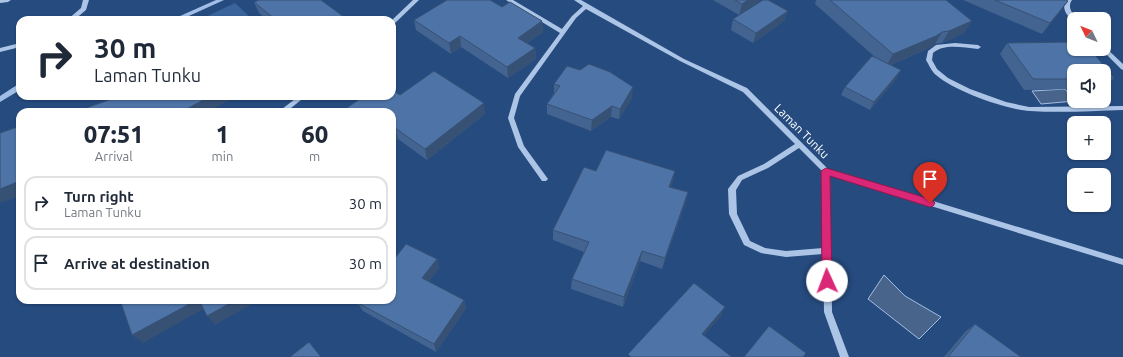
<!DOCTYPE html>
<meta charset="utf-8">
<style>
body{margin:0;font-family:Ubuntu,sans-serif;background:#f6f6f7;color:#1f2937;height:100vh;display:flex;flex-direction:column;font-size:15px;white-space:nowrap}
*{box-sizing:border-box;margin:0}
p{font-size:13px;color:#747a83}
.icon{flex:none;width:22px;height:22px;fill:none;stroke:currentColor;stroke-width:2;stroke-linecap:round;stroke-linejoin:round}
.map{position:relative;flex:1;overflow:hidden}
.drawer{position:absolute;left:16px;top:108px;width:380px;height:196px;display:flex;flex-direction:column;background:#fff;border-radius:12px;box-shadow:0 1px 3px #0004}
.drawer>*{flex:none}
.guide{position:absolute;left:16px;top:16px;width:380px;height:84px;border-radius:12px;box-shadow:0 1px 3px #0004;background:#fff;color:#1f2937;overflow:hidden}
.needle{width:26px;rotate:313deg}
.buttons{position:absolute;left:1067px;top:12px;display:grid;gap:8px}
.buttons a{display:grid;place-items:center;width:44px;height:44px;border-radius:8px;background:#fff;box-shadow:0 1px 3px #0004;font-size:20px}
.pin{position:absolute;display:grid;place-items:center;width:34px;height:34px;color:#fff;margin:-41px -17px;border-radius:50% 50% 50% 0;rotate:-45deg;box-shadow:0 0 4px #0007}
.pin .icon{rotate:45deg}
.me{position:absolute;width:44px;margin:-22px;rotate:358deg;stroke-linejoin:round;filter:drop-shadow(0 0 3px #0008)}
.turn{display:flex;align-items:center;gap:14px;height:84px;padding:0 12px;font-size:18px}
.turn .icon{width:52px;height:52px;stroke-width:2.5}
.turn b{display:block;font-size:28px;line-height:34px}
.eta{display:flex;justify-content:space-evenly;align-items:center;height:68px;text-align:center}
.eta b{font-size:24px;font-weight:800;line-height:28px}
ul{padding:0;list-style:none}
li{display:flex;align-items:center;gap:12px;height:54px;margin:0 8px 6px;padding:0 4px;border:2px solid #e0e1e3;border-radius:12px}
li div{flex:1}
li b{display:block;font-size:15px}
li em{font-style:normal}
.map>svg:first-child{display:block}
.green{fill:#3a649c}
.water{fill:#49648a;stroke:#a1bfe6}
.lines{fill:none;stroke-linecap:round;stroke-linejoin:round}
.stream{fill:#a1bfe6;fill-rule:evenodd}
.minor{fill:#acc5e6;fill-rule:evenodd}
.wall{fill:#436490}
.shaded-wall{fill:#375175}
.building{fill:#4e74a7;stroke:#375175}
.route{fill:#db2777;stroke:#8e194d}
.labels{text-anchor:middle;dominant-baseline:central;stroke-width:3.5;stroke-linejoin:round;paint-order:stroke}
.street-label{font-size:12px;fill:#fff;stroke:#264b7f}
</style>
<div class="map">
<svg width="1123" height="357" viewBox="0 0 1123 357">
<rect width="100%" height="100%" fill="#264b7f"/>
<path class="green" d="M235 3 253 20H199Z"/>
<path class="water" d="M1065 89 1075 101 1041 104 1032 91Z
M884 275 905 296 941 317 919 339 868 299Z"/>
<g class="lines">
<path class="stream" d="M216 0H224L180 20H171Z
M17 85H20V90L0 102V96Z"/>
<path class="minor" d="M0 0H11L8 2 0 3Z
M83 0H89L86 10 74 20H67L81 8Z
M413 0H419L394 24 392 25V20Z
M506 0H513L562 29 572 16 583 6 574 0H581L684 59 747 88 828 169 1123 259V265L830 175 832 312 849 357H840L824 312 823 254 786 257 761 253 744 245 729 214 728 189 738 176 764 164 795 144 743 92 680 61 586 9 576 18 520 96 514 118 524 146 548 179 546 181H542L518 147 508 118 515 94 560 33ZM799 148 823 172V248L786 251 765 248 750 241 737 214 736 190 742 180 768 168Z
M1066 0H1072C1067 7 1072 13 1077 19H1074V21C1067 17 1061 8 1066 0Z
M20 43V47L0 52V48Z
M955 43 978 45 981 47 978 49C963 48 945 43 933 53L932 60 937 69 948 78 970 89 1006 102 1029 107 1123 106V110C1092 111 1061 113 1030 111 1007 110 954 91 936 75 932 72 929 65 926 60L928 51 936 45Z
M1104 47 1106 48 1123 64V70L1121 69 1101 49H1104Z
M299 96H306L286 112H278Z"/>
</g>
<path class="wall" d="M713 0H761L739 15Z
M816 0H946L964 33 942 43 935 44 929 48 891 65 897 78 870 110 841 95 845 87 876 58 815 4Z
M963 0H1066L1068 1 1042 34Z
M254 2 348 20H267L259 13Z
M502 7 542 21 543 32 527 43 535 48 536 59 508 78 461 47 451 54 416 30 414 20Z
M788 11 784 21 753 43 731 30 733 19Z
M1074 42V49H1090L1114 78 1104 88V71H1074V89L1024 90 1000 54 1007 43Z
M554 84 632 98 619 119 611 117 591 131 547 114V104L554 93Z
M400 95 485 114 427 160 398 139 392 143Z
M596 171H675L671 187 688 192 685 204 662 269 640 261 623 307 571 289 572 279 584 252 553 240V230Z
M437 259 439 268 428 282 464 300 466 308 436 352 363 311 359 305 349 300H392Z
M975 324 1021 357H944L965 332Z"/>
<path class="shaded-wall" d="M748 0H761L739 15 742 4Z
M1068 1 1060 12 1042 34 1050 23Z
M788 11 784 21 753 43 756 33Z
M542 21 543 32 519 48 518 38Z
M972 21 964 33 942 43 949 31Z
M942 32 935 44 929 48 886 67 893 54Z
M460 36 461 47 451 54 449 43Z
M535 48 536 59 508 78 507 67Z
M901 70 897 78 870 110 874 102Z
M633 87 632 98 619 119 620 109Z
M211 96H237L208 112H181Z
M484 103 485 114 427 160 425 149Z
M612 106 611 117 591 131 592 120Z
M395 128 398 139 392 143V130Z
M675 171 673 183 667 198 669 187Z
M20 181V196L0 203V189Z
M688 192 685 204 662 269 665 258Z
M642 251 640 261 623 307 624 297Z
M437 259 439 268 425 286 422 278Z
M197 300H200L207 307 143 343 132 335Z
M236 300H259L215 325 207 316Z
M464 300 466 308 436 352 434 344Z
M725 307 721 316 698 343 702 334Z"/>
<path class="building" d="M259 0H321L348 20H276L254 2Z
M447 0H490L502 7 510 2 542 21 518 38 535 48 507 67 460 36 449 43 414 20Z
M735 0H748L742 4Z
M763 0H768L788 11 756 33 733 19Z
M830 0H946L972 21 949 31 942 32 936 36 893 54Z
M995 0H1066L1068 1 1050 23Z
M1074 42V49H1090L1114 78H1104V71H1074V79H1033L1007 43Z
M872 56 901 70 874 102 845 87Z
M589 64 610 72 633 87 620 109 612 106 592 120 547 104 560 86 554 84 567 66 580 70Z
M434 71 484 103 425 149 395 128 392 130V112H341L364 96H392V90L400 95Z
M120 96H211L181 112H75Z
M20 126V181L0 189V133Z
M606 150 675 171 669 187 688 192 665 258 642 251 624 297 572 279 589 242 553 230 584 167 596 171Z
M406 244 437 259 422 278 464 300 434 344 358 303 360 300H392V262Z
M694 283 725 307 702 334 732 357H631L628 354Z
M120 300H197L132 335Z
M199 300H236L207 316Z
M975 324 1021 357H948Z
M769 326 806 353 803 357H744Z
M309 342 321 357H290Z"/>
<path class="route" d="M826 168 930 199 933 201 935 203 933 206 930 207 830 176 832 281 831 284 827 286 823 284 822 281 821 171Z"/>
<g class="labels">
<g class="street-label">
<text transform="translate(802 131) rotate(45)">Laman Tunku</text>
</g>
</g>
</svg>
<div class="buttons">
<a><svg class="needle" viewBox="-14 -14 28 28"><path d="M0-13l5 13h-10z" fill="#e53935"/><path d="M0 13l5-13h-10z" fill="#747a83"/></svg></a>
<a><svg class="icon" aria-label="sound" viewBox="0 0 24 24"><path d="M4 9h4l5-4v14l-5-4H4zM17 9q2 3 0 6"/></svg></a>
<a>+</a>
<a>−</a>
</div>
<div class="pin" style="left:930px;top:203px;background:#d93025"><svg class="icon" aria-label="arrive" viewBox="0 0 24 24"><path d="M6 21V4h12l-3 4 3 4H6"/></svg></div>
<svg class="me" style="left:827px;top:281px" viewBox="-20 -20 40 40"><circle r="19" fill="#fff"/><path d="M0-13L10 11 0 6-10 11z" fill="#db2777"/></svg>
<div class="guide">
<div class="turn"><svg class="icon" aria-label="right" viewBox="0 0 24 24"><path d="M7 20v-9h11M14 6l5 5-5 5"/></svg><div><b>30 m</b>Laman Tunku</div></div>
</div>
<section class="drawer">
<div class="eta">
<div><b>07:51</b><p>Arrival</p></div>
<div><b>1</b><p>min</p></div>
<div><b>60</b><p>m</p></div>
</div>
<ul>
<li><svg class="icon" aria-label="right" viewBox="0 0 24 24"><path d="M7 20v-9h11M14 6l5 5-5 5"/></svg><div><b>Turn right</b><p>Laman Tunku</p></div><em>30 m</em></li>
<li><svg class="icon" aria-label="arrive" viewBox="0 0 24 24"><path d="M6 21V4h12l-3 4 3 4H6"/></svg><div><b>Arrive at destination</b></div><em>30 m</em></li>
</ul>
</section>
</div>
